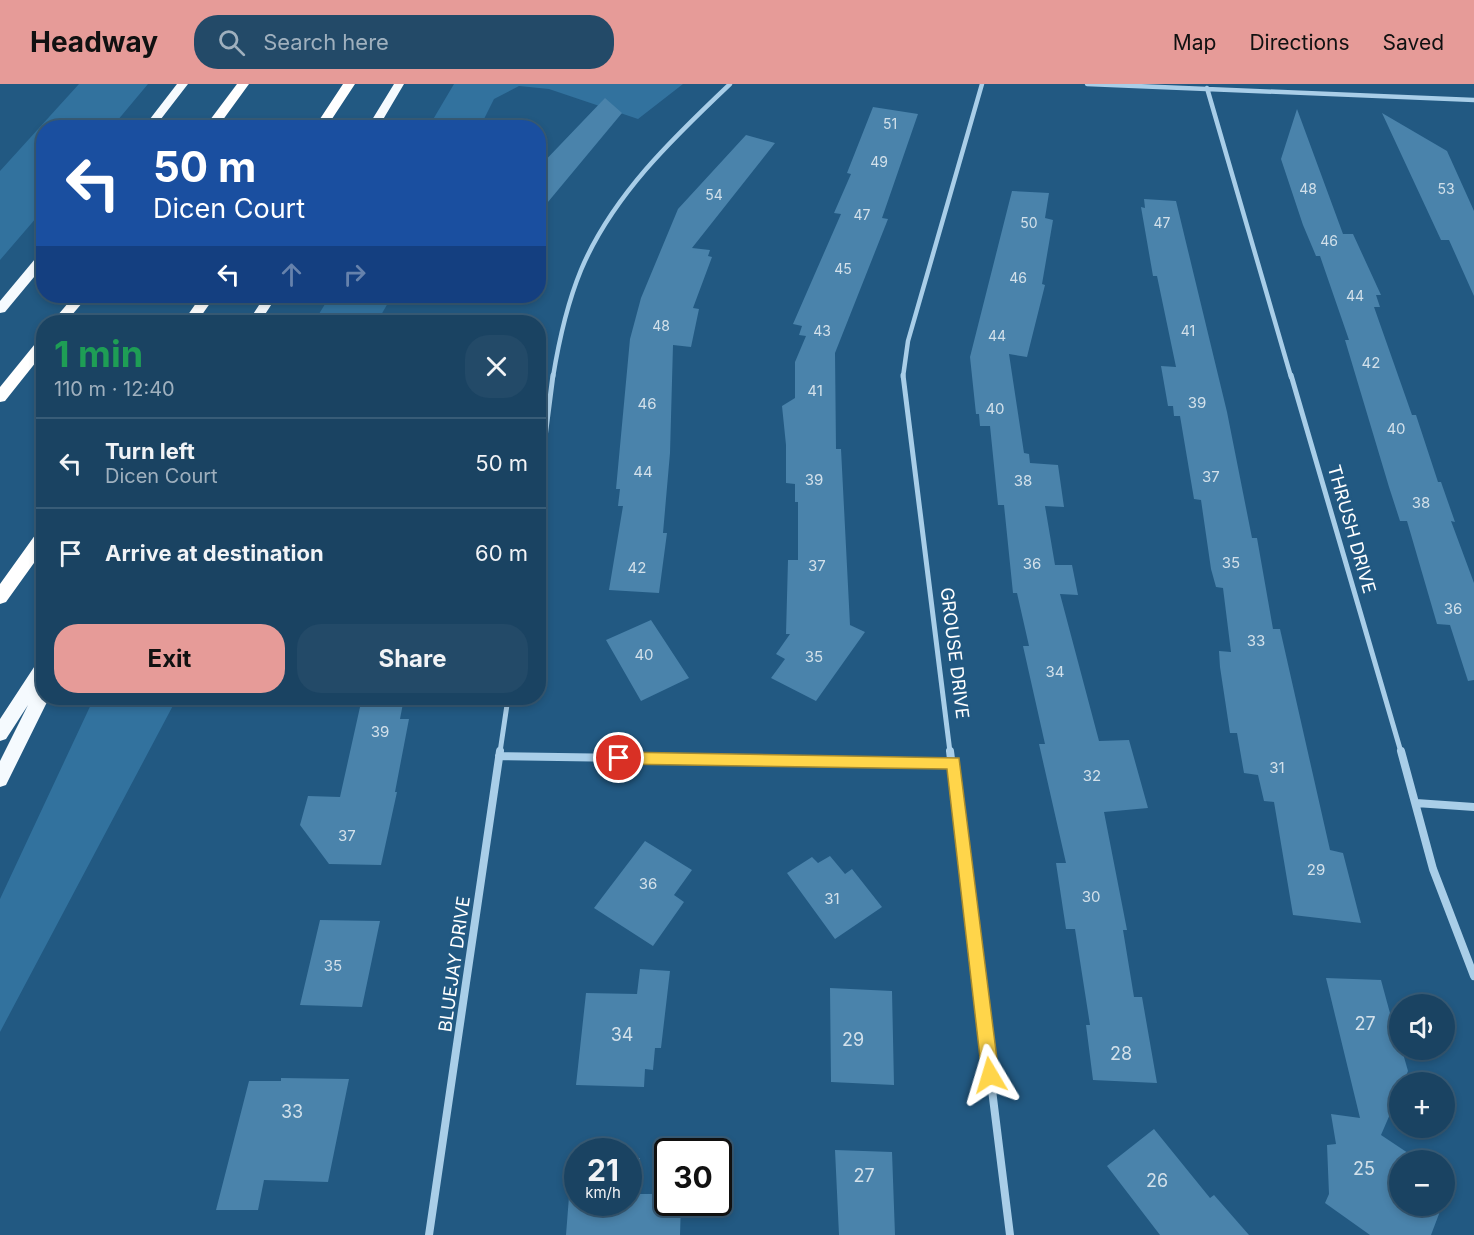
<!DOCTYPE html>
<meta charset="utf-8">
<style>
body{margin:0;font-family:Inter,sans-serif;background:#234a68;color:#f1f3f6;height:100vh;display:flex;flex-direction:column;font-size:22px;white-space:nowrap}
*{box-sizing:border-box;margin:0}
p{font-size:20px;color:#9fb0be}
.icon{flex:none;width:33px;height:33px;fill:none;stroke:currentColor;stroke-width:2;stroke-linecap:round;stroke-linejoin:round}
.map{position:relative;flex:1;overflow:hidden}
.panel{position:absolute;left:36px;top:231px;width:510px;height:390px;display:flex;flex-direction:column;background:#1a4362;border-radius:24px;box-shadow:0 3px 9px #0003,0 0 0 2px #385c77}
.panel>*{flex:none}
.guide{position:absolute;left:36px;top:36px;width:510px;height:183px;border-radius:24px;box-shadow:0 3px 9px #0003,0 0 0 2px #385c77;background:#1a4fa0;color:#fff;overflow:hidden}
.controls{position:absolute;left:1389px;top:910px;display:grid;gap:12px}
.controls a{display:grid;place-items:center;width:66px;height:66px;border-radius:50%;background:#1a4362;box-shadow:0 3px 9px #0003,0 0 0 2px #385c77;font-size:30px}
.speed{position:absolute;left:564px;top:1054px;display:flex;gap:12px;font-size:30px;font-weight:700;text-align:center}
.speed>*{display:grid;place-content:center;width:78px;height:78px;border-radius:50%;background:#1a4362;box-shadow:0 3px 9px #0003,0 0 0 2px #385c77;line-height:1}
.speed small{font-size:15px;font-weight:400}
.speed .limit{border:3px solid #111;border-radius:9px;background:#fff;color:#111}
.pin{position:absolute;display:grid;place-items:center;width:51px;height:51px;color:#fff;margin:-26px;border:3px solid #fff;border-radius:50%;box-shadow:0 2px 6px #0007}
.me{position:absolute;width:66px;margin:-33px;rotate:353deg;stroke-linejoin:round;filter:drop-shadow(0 0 4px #0008)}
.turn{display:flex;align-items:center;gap:21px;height:126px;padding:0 18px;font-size:27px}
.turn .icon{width:78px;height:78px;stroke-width:2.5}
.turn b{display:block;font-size:42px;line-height:51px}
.lanes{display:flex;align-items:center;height:57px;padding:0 18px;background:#0003;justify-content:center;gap:30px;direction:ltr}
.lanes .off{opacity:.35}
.round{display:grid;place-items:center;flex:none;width:63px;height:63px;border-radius:24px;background:#234a68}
.headline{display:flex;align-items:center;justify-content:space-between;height:102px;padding:0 18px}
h1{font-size:36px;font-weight:700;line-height:45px;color:#1e9e55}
.action{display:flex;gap:12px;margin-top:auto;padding:12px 18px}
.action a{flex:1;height:69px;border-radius:24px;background:#e69b98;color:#111;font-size:24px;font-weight:700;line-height:69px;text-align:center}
.action a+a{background:#234a68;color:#f1f3f6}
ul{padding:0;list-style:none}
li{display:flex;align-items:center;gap:18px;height:90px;padding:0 18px;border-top:2px solid #385c77}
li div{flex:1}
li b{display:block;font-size:22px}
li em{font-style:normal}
header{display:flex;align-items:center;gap:36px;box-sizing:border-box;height:84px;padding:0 30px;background:#e69b98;color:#111}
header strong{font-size:28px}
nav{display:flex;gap:33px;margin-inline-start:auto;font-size:21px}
.search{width:420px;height:54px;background:#234a68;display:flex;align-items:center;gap:15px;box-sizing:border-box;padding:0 21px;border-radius:24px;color:#9fb0be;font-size:22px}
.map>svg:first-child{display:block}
.green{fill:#32729e}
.building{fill:#4a83ab}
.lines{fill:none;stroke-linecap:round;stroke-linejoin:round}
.minor-far2{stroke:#a9cee8;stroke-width:4.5}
.minor-far1{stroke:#a9cee8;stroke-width:5}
.minor{stroke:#a9cee8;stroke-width:8}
.trunk{fill:#f5fafe;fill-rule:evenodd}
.motorway{fill:#fff;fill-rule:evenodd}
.route{fill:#ffd54a;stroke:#a68a30;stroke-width:1.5}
.labels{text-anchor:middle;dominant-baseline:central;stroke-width:5;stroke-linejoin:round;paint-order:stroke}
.far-number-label{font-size:14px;fill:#d2e0ea}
.number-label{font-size:15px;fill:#d2e0ea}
.street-label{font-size:18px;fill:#fff;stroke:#225982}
.near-number-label{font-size:18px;fill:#d2e0ea}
</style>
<header>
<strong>Headway</strong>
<div class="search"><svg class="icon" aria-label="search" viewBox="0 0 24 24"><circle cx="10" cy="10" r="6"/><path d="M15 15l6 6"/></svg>Search here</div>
<nav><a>Map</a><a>Directions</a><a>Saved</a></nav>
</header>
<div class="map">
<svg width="1474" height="1151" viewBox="0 0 1474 1151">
<rect width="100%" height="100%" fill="#225982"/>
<path class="green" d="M79 0H148L112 43 44 44 43 126 0 176V87Z
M454 0H683L638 35 549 5 519 2 494 15 480 43 428 44Z
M330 212H392L377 238H314Z
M94 614H177L0 948V815Z"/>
<path class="building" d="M605 14 622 29 538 130V84Z
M873 23 918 30 882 134 888 135 835 269 836 365H841L850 541 865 548 816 617 771 594 785 575 776 570 790 550H786L788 476H798V418H795V400L786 399V361L782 322 795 314V278L806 252 799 251 802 242 793 240 841 130 834 129 851 90 847 89Z
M1297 25 1343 150H1353L1381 211H1376L1380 223H1374L1412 331H1416L1438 398H1441L1455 438 1451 437 1474 499V596L1468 597 1450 541 1437 540 1407 437H1400L1389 403 1345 256H1349L1320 172H1316L1303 141 1281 75Z
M1382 29 1447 67 1474 127V212L1449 156H1441Z
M746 51 775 59 692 164 710 166 708 172 712 173 693 224 699 225 691 263 673 261 670 369 663 449H667L659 509 609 506 623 422H618L620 405H616L630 255 641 214 678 125Z
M1012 107 1049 109 1045 134 1053 136 1042 200 1045 201 1027 273 1009 270 1024 369 1029 370 1030 379 1058 381 1064 423 1045 422 1055 481H1072L1078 511 1060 510 1099 657 1129 656 1148 724 1104 728 1127 846H1123L1134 913H1142L1157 999 1093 996 1086 941H1090L1075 845H1066L1056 779H1066L1039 660H1045L1023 562H1029L1017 509H1013L1004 421H998L990 342H980L979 330H976L970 273Z
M1144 115 1176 117 1227 328 1252 454H1257L1273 545H1280L1330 766 1343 769 1361 839 1293 831 1274 718 1264 717 1258 691 1244 689 1237 649H1230L1220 583 1219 567 1231 568 1223 504 1216 503 1211 485 1201 416 1194 415 1180 332H1174L1173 322H1168L1161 282 1176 283 1157 192H1153L1141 123 1145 124Z
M651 536 689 594 641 617 606 556Z
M362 614H404L400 635H409L395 708H397L381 781 329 780 300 741 308 712 340 713Z
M645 757 692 786 674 811 684 818 653 862 594 824Z
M830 772 845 790 852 785 882 823 835 855 787 789 812 773 818 779Z
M320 836 380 837 362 923 300 921Z
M640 885 670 887 661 964H655L653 986 645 985 644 1003 576 1001 586 909 637 910Z
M1326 894 1381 896 1400 966H1402L1408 987 1403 999H1400V1007L1381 1051 1420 1077H1400V1122H1442L1431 1151H1370L1325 1119 1329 1110 1327 1061 1336 1060 1331 1030 1360 1034Z
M830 904 892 907 894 1001 831 998Z
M281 994 349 995 328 1098 264 1096 258 1126H216L249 997H281Z
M1154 1045 1210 1114 1214 1111 1249 1151H1160L1107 1082Z
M835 1066 892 1068 895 1151H839Z
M572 1074H578V1119H628V1074H640L638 1110H654L653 1117 681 1119 680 1151H566Z"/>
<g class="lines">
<path class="minor-far2" d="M1087 0 1474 16
M1207 4 1291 293
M553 293C559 256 567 220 581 186 612 112 673 54 730 0
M903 293 908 257 982 0"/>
<path class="minor-far1" d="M903 291 950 668
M1291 291 1401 668
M538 408 553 291
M500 668 508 614"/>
<path class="minor" d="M950 667 1010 1151
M1401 667 1433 785 1474 892
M499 672 954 679
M1416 719 1474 723
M429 1151 500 667"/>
<path class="trunk" d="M177 0H188L154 44H143Z
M394 0H404L378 44H367Z
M44 168V181L5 228 0 229V217L40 169Z
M265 212H277L260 238H248Z
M44 575 42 600 44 599V614H49L6 701 0 703V677L28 621 6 655 0 657V635L38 577Z"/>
<path class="motorway" d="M237 0H249L217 44H204Z
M343 0H355L326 44H314Z
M74 212H88L66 238H52Z
M201 212H215L197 238H183Z
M44 253V268L5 317 0 318V303L39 255Z
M44 445V465L6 518 0 520V500L38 447Z"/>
</g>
<path class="route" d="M619 668 959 674 999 991 997 997 990 1000 984 997 982 991 947 685 619 680 612 674Z"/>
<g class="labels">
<g class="far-number-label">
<text x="890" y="39">51</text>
<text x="879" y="77">49</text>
<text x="1308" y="104">48</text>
<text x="1446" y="104">53</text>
<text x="714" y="110">54</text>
<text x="862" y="130">47</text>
<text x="1029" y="138">50</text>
<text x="1162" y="138">47</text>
<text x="1329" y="156">46</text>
<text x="843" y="184">45</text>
<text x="1018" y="193">46</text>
<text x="1355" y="211">44</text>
<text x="661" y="241">48</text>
<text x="822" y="246">43</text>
<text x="1188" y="246">41</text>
<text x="997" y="251">44</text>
</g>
<g class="number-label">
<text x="1371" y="278">42</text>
<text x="815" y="306">41</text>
<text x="1197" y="318">39</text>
<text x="647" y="319">46</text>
<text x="995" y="324">40</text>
<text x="1396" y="344">40</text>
<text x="643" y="387">44</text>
<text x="1211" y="392">37</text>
<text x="814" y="395">39</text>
<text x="1023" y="396">38</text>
<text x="1421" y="418">38</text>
<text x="1231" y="478">35</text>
<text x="1032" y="479">36</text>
<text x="817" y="481">37</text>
<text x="637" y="483">42</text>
<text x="1453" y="524">36</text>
<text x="1256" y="556">33</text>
<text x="644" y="570">40</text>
<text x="814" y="572">35</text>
<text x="1055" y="587">34</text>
<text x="380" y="647">39</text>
<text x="1277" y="683">31</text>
<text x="1092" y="691">32</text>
<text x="347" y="751">37</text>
<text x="1316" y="785">29</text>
<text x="648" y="799">36</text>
<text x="1091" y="812">30</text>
<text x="832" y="814">31</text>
<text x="333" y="881">35</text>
</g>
<g class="street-label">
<text transform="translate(1352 445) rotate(74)">THRUSH DRIVE</text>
<text transform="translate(955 569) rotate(83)">GROUSE DRIVE</text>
<text transform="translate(454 880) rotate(-82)">BLUEJAY DRIVE</text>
</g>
<g class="near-number-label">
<text x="1365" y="939">27</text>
<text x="622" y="950">34</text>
<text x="853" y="955">29</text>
<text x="1121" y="969">28</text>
<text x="292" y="1027">33</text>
<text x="1364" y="1084">25</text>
<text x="864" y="1091">27</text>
<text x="1157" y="1096">26</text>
</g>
</g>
</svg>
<div class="controls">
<a><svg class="icon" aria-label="sound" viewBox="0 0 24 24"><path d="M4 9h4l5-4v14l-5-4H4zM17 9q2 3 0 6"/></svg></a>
<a>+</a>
<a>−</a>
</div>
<div class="speed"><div>21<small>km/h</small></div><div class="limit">30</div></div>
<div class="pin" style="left:619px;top:674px;background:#d93025"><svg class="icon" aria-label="arrive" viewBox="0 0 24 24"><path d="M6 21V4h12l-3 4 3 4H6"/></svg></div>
<svg class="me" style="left:990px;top:991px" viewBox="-20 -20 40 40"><path d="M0-17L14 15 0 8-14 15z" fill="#ffd54a" stroke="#fff" stroke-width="4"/></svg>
<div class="guide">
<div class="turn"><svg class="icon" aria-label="left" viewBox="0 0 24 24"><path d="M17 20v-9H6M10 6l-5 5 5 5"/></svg><div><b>50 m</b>Dicen Court</div></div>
<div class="lanes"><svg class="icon" aria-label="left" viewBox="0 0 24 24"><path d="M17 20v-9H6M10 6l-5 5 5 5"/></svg><svg class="icon off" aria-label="ahead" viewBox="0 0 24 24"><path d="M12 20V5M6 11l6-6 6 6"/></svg><svg class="icon off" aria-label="right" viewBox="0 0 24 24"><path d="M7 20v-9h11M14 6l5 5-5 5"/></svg></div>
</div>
<section class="panel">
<div class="headline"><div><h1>1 min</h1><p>110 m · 12:40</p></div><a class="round"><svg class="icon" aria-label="close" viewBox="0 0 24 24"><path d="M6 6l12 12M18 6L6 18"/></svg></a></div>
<ul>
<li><svg class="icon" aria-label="left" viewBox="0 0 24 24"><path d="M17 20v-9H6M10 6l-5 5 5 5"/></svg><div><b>Turn left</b><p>Dicen Court</p></div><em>50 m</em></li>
<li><svg class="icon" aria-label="arrive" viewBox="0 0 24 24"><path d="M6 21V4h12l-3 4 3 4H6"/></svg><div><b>Arrive at destination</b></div><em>60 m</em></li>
</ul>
<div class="action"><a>Exit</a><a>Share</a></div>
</section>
</div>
